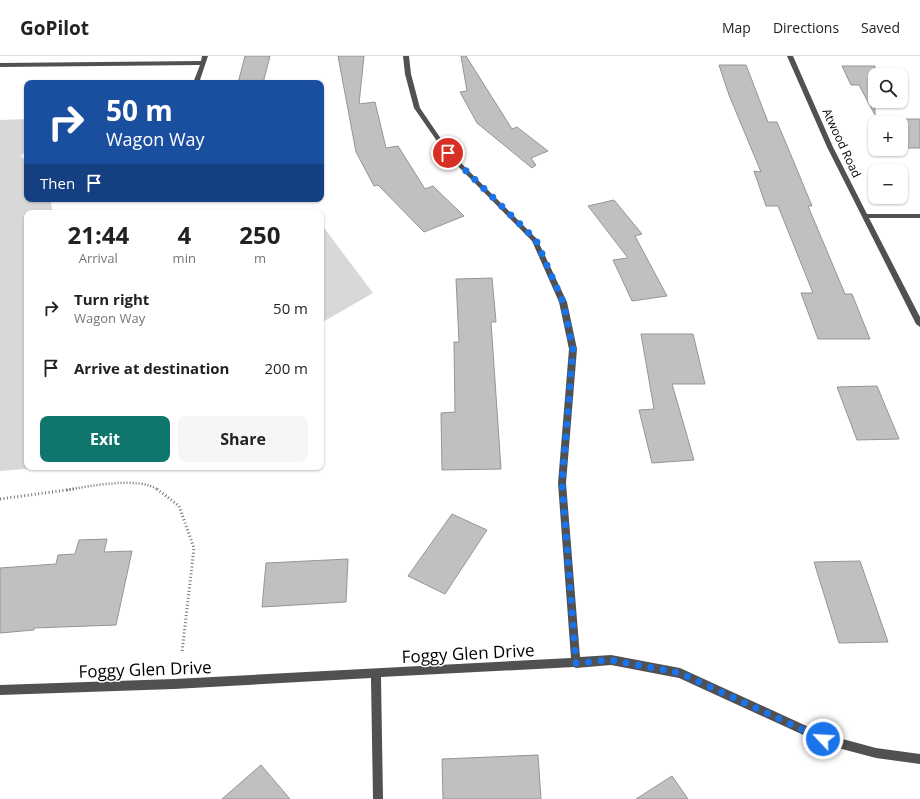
<!DOCTYPE html>
<meta charset="utf-8">
<style>
body{margin:0;font-family:"Open Sans",sans-serif;background:#f6f6f6;color:#222;height:100vh;display:flex;flex-direction:column;font-size:15px;white-space:nowrap}
*{box-sizing:border-box;margin:0}
p{font-size:13px;color:#767676}
.icon{flex:none;width:22px;height:22px;fill:none;stroke:currentColor;stroke-width:2;stroke-linecap:round;stroke-linejoin:round}
.map{position:relative;flex:1;overflow:hidden}
.details{position:absolute;left:24px;top:154px;width:300px;height:260px;display:flex;flex-direction:column;background:#fff;border-radius:8px;box-shadow:0 1px 3px #0004}
.details>*{flex:none}
.hud{position:absolute;left:24px;top:24px;width:300px;height:122px;border-radius:8px;box-shadow:0 1px 3px #0004;background:#1a4fa0;color:#fff;overflow:hidden}
.buttons{position:absolute;left:868px;top:12px;display:grid;gap:8px}
.buttons a{display:grid;place-items:center;width:40px;height:40px;border-radius:8px;background:#fff;box-shadow:0 1px 3px #0004;font-size:20px}
.pin{position:absolute;display:grid;place-items:center;width:34px;height:34px;color:#fff;margin:-17px;border:2px solid #fff;border-radius:50%;box-shadow:0 1px 4px #0007}
.me{position:absolute;width:44px;margin:-22px;rotate:295deg;stroke-linejoin:round;filter:drop-shadow(0 0 3px #0008)}
.turn{display:flex;align-items:center;gap:14px;height:84px;padding:0 16px;font-size:18px}
.turn .icon{width:52px;height:52px;stroke-width:2.5}
.turn b{display:block;font-size:28px;line-height:34px}
.then{display:flex;align-items:center;height:38px;padding:0 16px;background:#0003;gap:8px;font-size:15px}
.eta{display:flex;justify-content:space-evenly;align-items:center;height:68px;text-align:center}
.eta b{font-size:24px;font-weight:700;line-height:28px}
.action{display:flex;gap:8px;margin-top:auto;padding:8px 16px}
.action a{flex:1;height:46px;border-radius:8px;background:#0f766e;color:#fff;font-size:16px;font-weight:700;line-height:46px;text-align:center}
.action a+a{background:#f6f6f6;color:#222}
ul{padding:0;list-style:none}
li{display:flex;align-items:center;gap:12px;height:60px;padding:0 16px}
li div{flex:1}
li b{display:block;font-size:15px}
li em{font-style:normal}
header{display:flex;align-items:center;gap:24px;box-sizing:border-box;height:56px;padding:0 20px;background:#fff;border-bottom:1px solid #e0e0e0}
header strong{font-size:19px}
nav{display:flex;gap:22px;margin-inline-start:auto;font-size:14px}
.map>svg:first-child{display:block}
.green{fill:#d8d8d8}
.building{fill:#c0c0c0;stroke:#959595}
.lines{fill:none;stroke-linecap:round;stroke-linejoin:round}
.path-far1{stroke:#737373;stroke-width:2.5;stroke-dasharray:1 2;stroke-linecap:butt}
.path{stroke:#737373;stroke-width:3;stroke-dasharray:1 2.5;stroke-linecap:butt}
.street{fill:#515151;fill-rule:evenodd}
.route{stroke:#1a73e8;stroke-width:7;stroke-dasharray:0 12.6}
.labels{text-anchor:middle;dominant-baseline:central;stroke-width:3;stroke-linejoin:round;paint-order:stroke}
.far-street-label{font-size:12px;fill:#000;stroke:#fff}
.near-street-label{font-size:17px;fill:#000;stroke:#fff}
</style>
<header>
<strong>GoPilot</strong>
<nav><a>Map</a><a>Directions</a><a>Saved</a></nav>
</header>
<div class="map">
<svg width="920" height="743" viewBox="0 0 920 743">
<rect width="100%" height="100%" fill="#fff"/>
<path class="green" d="M27 63V94L21 100 27 106V143H50L53 157H27V411H48L0 415V64Z
M321 168 373 237 321 267Z"/>
<path class="building" d="M245 0H270L263 27H238Z
M338 0H364L359 48 375 46 386 92 398 90 425 133 433 130 464 160 424 176 378 129 374 130 356 96Z
M461 0H466L512 73 517 71 548 95 531 102 536 109 532 112 477 67 460 36 467 35Z
M719 9H746L768 66H777L788 92 812 150H808L845 238H852L870 283H818L801 237H813L778 150H766L754 115 761 116 729 39Z
M842 10H875V59L859 29H851Z
M901 63H920V92H901Z
M614 144 642 178 635 180 667 240 632 245 613 204 628 202 588 150Z
M492 222 496 266H491L501 413 442 414 441 357 455 356 454 286H459L456 223Z
M641 278H693L705 328H672L694 404 652 407 639 354 654 353Z
M877 330 899 383 857 384 837 331Z
M452 458 487 474 445 538 408 520Z
M107 483 104 496 132 495 116 569 34 572V574L0 577V512L56 508 58 499 75 498 79 484Z
M348 503 346 546 262 551 266 507Z
M860 505 888 586 839 587 814 506Z
M538 699 541 743H443L442 703Z
M261 709 290 743H222Z
M672 720 688 743H636Z"/>
<g class="lines">
<path class="path-far1" d="M67 434C89 430 141 420 158 434"/>
<path class="path" d="M157 433 179 450 194 492 182 596
M0 443 74 433"/>
<path class="street" d="M202 0H208L199 27H193L200 9 0 11V7L201 5Z
M403 0H409L411 18 420 52 450 96 537 183 567 246 577 293 566 427 580 601 611 599 680 612 824 678 876 692 920 698V708L876 702 823 688 679 622 611 609 576 612 574 611 381 621 383 743H373L371 622 174 633 0 639V629L174 623 571 602 558 427 569 293 559 246 532 185 446 98 414 52 405 18Z
M787 0H793L833 91 867 158H920V162H869L920 261V271L916 268 827 91Z"/>
</g>
<g class="lines">
<path class="route" d="M448 97 536 184 563 246 573 293 562 427 576 607 611 604 680 617 823 683"/>
</g>
<g class="labels">
<g class="far-street-label">
<text transform="translate(842 87) rotate(65)">Atwood Road</text>
</g>
<g class="near-street-label">
<text transform="translate(468 597) rotate(-3)">Foggy Glen Drive</text>
<text transform="translate(145 613) rotate(-2)">Foggy Glen Drive</text>
</g>
</g>
</svg>
<div class="buttons">
<a><svg class="icon" aria-label="search" viewBox="0 0 24 24"><circle cx="10" cy="10" r="6"/><path d="M15 15l6 6"/></svg></a>
<a>+</a>
<a>−</a>
</div>
<div class="pin" style="left:448px;top:97px;background:#d93025"><svg class="icon" aria-label="arrive" viewBox="0 0 24 24"><path d="M6 21V4h12l-3 4 3 4H6"/></svg></div>
<svg class="me" style="left:823px;top:683px" viewBox="-20 -20 40 40"><circle r="17" fill="#1a73e8" stroke="#fff" stroke-width="3"/><path d="M0-11L8 9 0 5-8 9z" fill="#fff"/></svg>
<div class="hud">
<div class="turn"><svg class="icon" aria-label="right" viewBox="0 0 24 24"><path d="M7 20v-9h11M14 6l5 5-5 5"/></svg><div><b>50 m</b>Wagon Way</div></div>
<div class="then">Then<svg class="icon" aria-label="arrive" viewBox="0 0 24 24"><path d="M6 21V4h12l-3 4 3 4H6"/></svg></div>
</div>
<section class="details">
<div class="eta">
<div><b>21:44</b><p>Arrival</p></div>
<div><b>4</b><p>min</p></div>
<div><b>250</b><p>m</p></div>
</div>
<ul>
<li><svg class="icon" aria-label="right" viewBox="0 0 24 24"><path d="M7 20v-9h11M14 6l5 5-5 5"/></svg><div><b>Turn right</b><p>Wagon Way</p></div><em>50 m</em></li>
<li><svg class="icon" aria-label="arrive" viewBox="0 0 24 24"><path d="M6 21V4h12l-3 4 3 4H6"/></svg><div><b>Arrive at destination</b></div><em>200 m</em></li>
</ul>
<div class="action"><a>Exit</a><a>Share</a></div>
</section>
</div>
